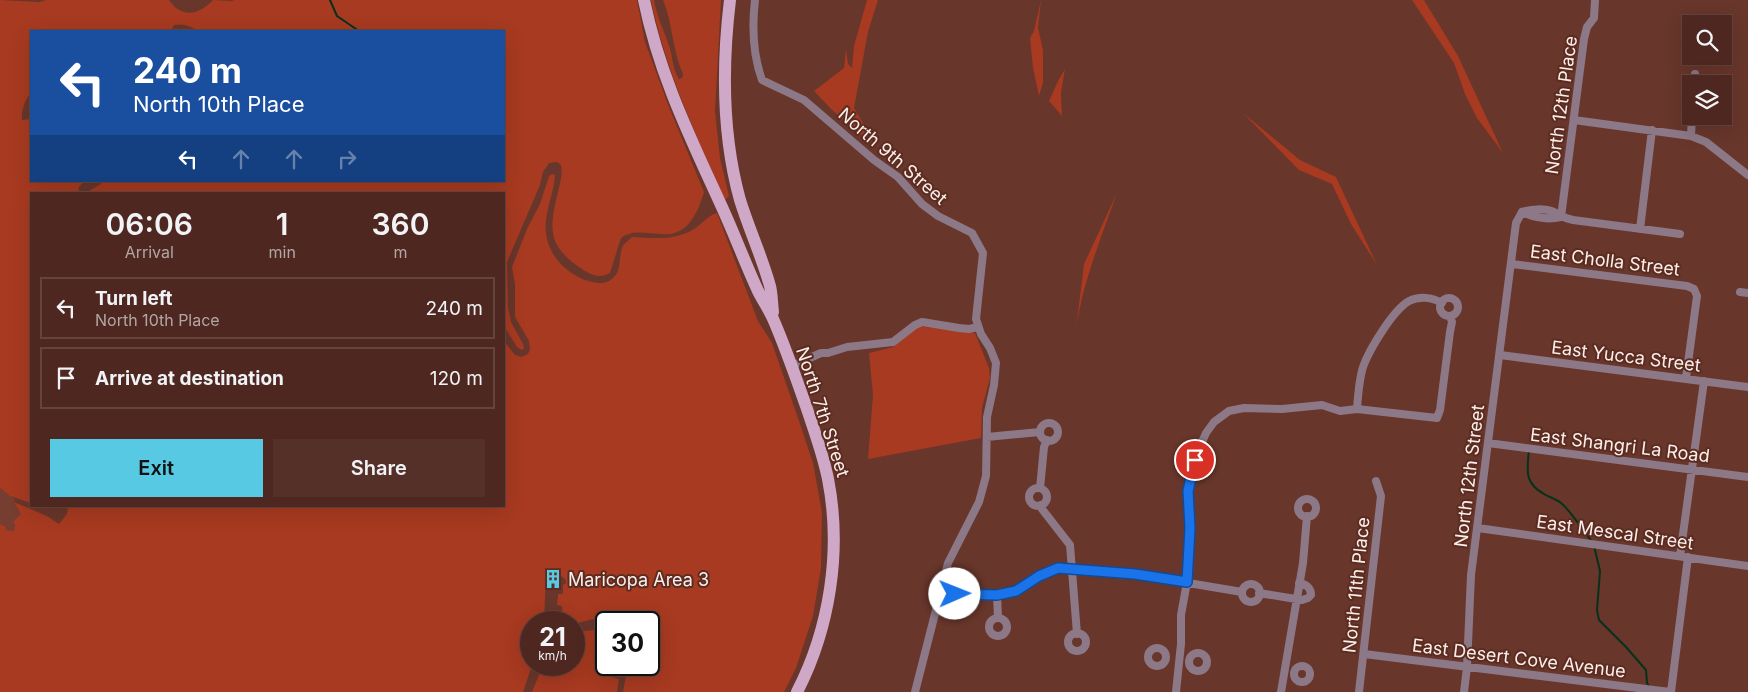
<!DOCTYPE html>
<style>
body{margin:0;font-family:Inter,sans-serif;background:#553029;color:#f1f3f6;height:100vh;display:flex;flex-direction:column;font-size:19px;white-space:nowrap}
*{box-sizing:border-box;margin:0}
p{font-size:16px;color:#b3a6a5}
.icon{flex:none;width:28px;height:28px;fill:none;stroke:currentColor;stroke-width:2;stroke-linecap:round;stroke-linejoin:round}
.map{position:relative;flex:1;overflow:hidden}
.sheet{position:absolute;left:30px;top:192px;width:475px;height:315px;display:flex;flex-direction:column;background:#4e2820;border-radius:0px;box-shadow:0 5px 20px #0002,0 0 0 1px #65443e}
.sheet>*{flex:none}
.banner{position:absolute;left:30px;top:30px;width:475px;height:152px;border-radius:0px;box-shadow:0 5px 20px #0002,0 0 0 1px #65443e;background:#1a4fa0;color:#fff;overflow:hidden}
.tools{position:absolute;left:1682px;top:15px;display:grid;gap:10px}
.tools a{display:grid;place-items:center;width:50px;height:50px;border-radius:0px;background:#4e2820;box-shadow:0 5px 20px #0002,0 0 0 1px #65443e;font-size:25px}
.speed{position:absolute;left:520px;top:611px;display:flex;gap:10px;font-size:25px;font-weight:700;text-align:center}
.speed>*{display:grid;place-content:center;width:65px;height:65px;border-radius:50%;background:#4e2820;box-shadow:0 5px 20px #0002,0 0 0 1px #65443e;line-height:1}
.speed small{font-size:12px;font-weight:400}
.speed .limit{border:2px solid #111;border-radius:8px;background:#fff;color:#111}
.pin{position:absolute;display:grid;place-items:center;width:42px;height:42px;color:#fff;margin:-21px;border:2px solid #fff;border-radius:50%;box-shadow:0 1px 5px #0007}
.me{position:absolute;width:55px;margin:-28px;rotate:89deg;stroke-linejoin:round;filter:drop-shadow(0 0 4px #0008)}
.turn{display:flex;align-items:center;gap:18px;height:105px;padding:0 20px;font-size:22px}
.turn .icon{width:65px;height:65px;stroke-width:2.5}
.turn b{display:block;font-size:35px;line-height:42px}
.lanes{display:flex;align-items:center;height:48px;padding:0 20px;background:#0003;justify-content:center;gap:25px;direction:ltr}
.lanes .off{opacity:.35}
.eta{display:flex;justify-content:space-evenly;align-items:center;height:85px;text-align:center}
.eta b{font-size:30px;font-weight:600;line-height:35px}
.action{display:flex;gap:10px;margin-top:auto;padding:10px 20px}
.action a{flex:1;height:58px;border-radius:0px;background:#57c9e2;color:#111;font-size:20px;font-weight:600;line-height:58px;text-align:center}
.action a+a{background:#553029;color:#f1f3f6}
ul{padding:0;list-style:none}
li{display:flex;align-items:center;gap:15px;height:62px;margin:0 10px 8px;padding:0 10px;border:2px solid #65443e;border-radius:0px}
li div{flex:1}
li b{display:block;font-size:19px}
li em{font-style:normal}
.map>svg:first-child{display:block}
.built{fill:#763e31}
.green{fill:#a73a20}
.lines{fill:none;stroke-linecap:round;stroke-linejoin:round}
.stream{stroke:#06311a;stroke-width:2}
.minor{stroke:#8c7887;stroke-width:8}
.primary{stroke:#d0a8c7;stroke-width:12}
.route-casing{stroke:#114b97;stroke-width:12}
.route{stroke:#1a73e8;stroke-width:9}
.labels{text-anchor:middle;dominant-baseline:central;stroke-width:4;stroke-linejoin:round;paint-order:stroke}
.street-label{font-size:18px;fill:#fbeeeb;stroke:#5c2c20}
.poi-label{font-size:18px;fill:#fbeeeb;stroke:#5c2c20;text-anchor:start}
</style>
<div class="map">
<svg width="1748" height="692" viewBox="0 0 1748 692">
<rect width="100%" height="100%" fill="#68362b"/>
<path class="built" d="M0 488 15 499 14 502 22 514 14 522 15 524 14 531 6 530 5 526 0 524Z"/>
<path class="green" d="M0 0 40 2 46 0H169C182 19 199 15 213 0L232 1 234 0H637L645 42 669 107 704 192C699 209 691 230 671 234 664 235 655 233 647 233 638 232 629 232 621 238L610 273C599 279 592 275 582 269 547 246 549 229 558 192 560 183 563 174 561 165L557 162 549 163 543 172 540 185 507 262 508 307 511 322 523 344 524 348 522 350 517 347 504 326V194H84L101 184V181H504V31H199C191 27 184 23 174 25L171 31H31V93C25 99 21 111 22 120L31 119V181H84L79 187 78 194H31V503L10 496 0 488Z
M651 0H654C657 18 665 32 670 49 673 59 673 70 679 79L682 78 683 74C672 50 673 24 663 0H721L715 111 720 158 729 196 725 200C696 136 665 69 651 0Z
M867 0H878L868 32 854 108 870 135 874 146 831 109 814 91 844 68 846 49 848 64 852 68 854 46Z
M1041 0 1038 28 1043 50V83L1039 96 1033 68 1030 38 1034 31Z
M1412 0H1424L1458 56 1503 153 1477 118 1465 94 1454 63Z
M1065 69 1061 93 1062 116 1049 101 1059 79Z
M1243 113 1300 160 1336 177 1377 265 1351 224 1332 184 1299 170Z
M552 174 555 175C554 190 548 205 546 220 543 248 560 270 585 280 595 283 605 286 614 277 621 270 619 257 622 248 623 244 629 240 632 237 653 238 675 241 694 229 702 224 707 216 717 213L758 321 772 343 797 415 813 463 822 512 821 568 813 616 796 668 784 692H623L628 665H649V622L606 623 593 619 574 624V622H563L562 606 557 605 558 594H563V585L566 583 565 579 557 573 546 575 544 622H531L532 665 523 692H0V524L5 526 6 530 14 531 15 524 13 522 21 514 14 502 47 516 59 524 67 514 68 506H504V341L515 355 521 357 528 354 530 349 529 341 515 317V285L512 267 527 229 540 204 549 176Z
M1117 193C1101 238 1083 282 1076 329L1084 264Z
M918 326 975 333 989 368 990 378 982 408 981 438 868 459 873 395 869 353 893 347Z
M598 630 606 633V665H614L612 677 619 679 617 692H532L543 665H574V635L583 631Z"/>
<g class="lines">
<path class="stream" d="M330 0 337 16 359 31
M1529 450C1527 470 1524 483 1544 494 1549 497 1556 499 1561 503 1567 507 1587 535 1592 542
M1594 546 1600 571 1597 610 1599 620 1626 647 1646 670 1647 683 1649 686"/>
<path class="minor" d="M755 0C752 26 753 55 762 80L804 100 874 160 898 177 922 204 938 216 972 233 983 253 976 319 981 334 990 348 996 363 994 385 987 417 986 476 979 502 948 563 915 692
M1694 84 1695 74
M1574 120 1691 136 1706 142 1748 175
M1691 136 1692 116
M1522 212C1531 209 1545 208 1554 212 1562 216 1563 218 1573 220L1680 234
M1522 212C1535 218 1548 220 1561 217
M1561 217 1584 39 1587 27 1594 18 1595 0
M1640 229 1652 130
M1512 264 1687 286 1694 289 1697 296 1686 378
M1740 292 1748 293
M1440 307a9 9 0 1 1 18 0a9 9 0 1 1-18 0Z
M1500 355 1748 387
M792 366 821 353H828L847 347 893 342 915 325 922 322 959 328 969 329 978 327
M1357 409C1358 395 1359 380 1363 367 1369 350 1393 310 1409 301 1419 296 1432 297 1442 303
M1040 432a9 9 0 1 1 18 0a9 9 0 1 1-18 0Z
M987 437 1040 432
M1488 443 1748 477
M1040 488 1044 447 1047 440
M1029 497a9 9 0 1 1 18 0a9 9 0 1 1-18 0Z
M1298 508a9 9 0 1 1 18 0a9 9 0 1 1-18 0Z
M1041 505 1042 509 1070 545 1077 634
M1478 528 1748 566
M1680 556 1704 381
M1242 593a9 9 0 1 1 18 0a9 9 0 1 1-18 0Z
M941 591 955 594 997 595 1016 591 1039 576 1057 568H1073L1135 574 1242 592
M1259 593 1302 600 1308 598 1311 595C1311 588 1306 584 1299 583
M997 595 998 618
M989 627a9 9 0 1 1 18 0a9 9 0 1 1-18 0Z
M1068 642a9 9 0 1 1 18 0a9 9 0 1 1-18 0Z
M1148 657a9 9 0 1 1 18 0a9 9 0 1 1-18 0Z
M1189 662a9 9 0 1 1 18 0a9 9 0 1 1-18 0Z
M1364 654 1670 692
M1294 674a8 8 0 1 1 16 0a8 8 0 1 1-16 0Z
M1176 692 1181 644V615L1187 582 1190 528 1188 491 1192 472 1199 449 1206 433 1214 422 1229 411 1244 408 1282 409 1322 405 1340 411 1357 409 1437 418 1440 410 1450 332 1452 322 1450 316
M1281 692 1303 563 1307 516
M1359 692 1381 496 1376 481
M1464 692 1467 667 1471 575 1516 223 1522 212
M1671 692 1688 557"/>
<path class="primary" d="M644 0C659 74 690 137 721 205 734 233 745 263 758 291 763 301 770 311 774 321 786 349 796 378 806 406 814 430 823 454 828 479 842 550 830 628 797 692
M730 0C722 66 722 135 740 200 749 229 762 257 770 286 772 294 772 304 773 312"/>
</g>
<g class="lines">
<g class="route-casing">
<path id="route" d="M955 594 997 595 1016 591 1039 576 1058 568 1135 574 1187 582 1190 528 1188 491 1195 460"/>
</g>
<use href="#route" class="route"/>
</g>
<defs>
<g id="building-bare" transform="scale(1.5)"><path d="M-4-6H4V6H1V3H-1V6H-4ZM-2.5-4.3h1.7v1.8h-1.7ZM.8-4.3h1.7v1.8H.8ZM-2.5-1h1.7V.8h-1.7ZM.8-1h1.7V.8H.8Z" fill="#57c9e2" stroke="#5c2c20" stroke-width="2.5" paint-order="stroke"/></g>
</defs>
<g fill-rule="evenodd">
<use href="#building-bare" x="553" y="579"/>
</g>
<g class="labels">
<g class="street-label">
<text transform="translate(1561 105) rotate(-82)">North 12th Place</text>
<text transform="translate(893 156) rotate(41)">North 9th Street</text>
<text transform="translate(1605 260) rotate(7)">East Cholla Street</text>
<text transform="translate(1626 356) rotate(7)">East Yucca Street</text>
<text transform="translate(823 412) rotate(72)">North 7th Street</text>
<text transform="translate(1620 445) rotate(7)">East Shangri La Road</text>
<text transform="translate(1469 476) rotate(-83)">North 12th Street</text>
<text transform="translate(1615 532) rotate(8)">East Mescal Street</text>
<text transform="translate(1356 585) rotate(-84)">North 11th Place</text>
<text transform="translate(1519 658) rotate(7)">East Desert Cove Avenue</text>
</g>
<g class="poi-label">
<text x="568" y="579">Maricopa Area 3</text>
</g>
</g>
</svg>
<div class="tools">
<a><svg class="icon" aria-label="search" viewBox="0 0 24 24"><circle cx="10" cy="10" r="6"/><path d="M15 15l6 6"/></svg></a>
<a><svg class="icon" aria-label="layers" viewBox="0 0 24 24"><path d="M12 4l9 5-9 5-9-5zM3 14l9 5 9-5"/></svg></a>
</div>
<div class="speed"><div>21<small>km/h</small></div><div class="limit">30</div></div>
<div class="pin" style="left:1195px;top:460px;background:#d93025"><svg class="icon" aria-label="arrive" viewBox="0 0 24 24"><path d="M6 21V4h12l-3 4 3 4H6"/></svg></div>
<svg class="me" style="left:955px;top:594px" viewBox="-20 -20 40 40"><circle r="19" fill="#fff"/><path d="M0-13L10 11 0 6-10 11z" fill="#1a73e8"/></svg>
<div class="banner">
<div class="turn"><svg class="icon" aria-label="left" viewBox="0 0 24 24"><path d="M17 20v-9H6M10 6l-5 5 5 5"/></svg><div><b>240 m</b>North 10th Place</div></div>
<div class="lanes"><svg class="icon" aria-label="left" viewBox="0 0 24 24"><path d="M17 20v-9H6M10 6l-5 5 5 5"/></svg><svg class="icon off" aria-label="ahead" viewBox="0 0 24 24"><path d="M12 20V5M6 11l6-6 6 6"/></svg><svg class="icon off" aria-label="ahead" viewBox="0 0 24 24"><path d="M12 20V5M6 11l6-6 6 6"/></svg><svg class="icon off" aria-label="right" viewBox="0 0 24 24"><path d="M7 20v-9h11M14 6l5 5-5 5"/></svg></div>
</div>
<section class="sheet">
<div class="eta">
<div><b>06:06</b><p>Arrival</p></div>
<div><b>1</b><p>min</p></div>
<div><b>360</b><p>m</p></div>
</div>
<ul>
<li><svg class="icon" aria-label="left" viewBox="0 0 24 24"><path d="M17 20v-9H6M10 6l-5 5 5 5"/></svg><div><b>Turn left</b><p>North 10th Place</p></div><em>240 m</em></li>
<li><svg class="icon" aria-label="arrive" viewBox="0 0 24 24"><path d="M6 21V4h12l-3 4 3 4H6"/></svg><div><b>Arrive at destination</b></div><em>120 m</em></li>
</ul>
<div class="action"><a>Exit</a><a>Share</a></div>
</section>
</div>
